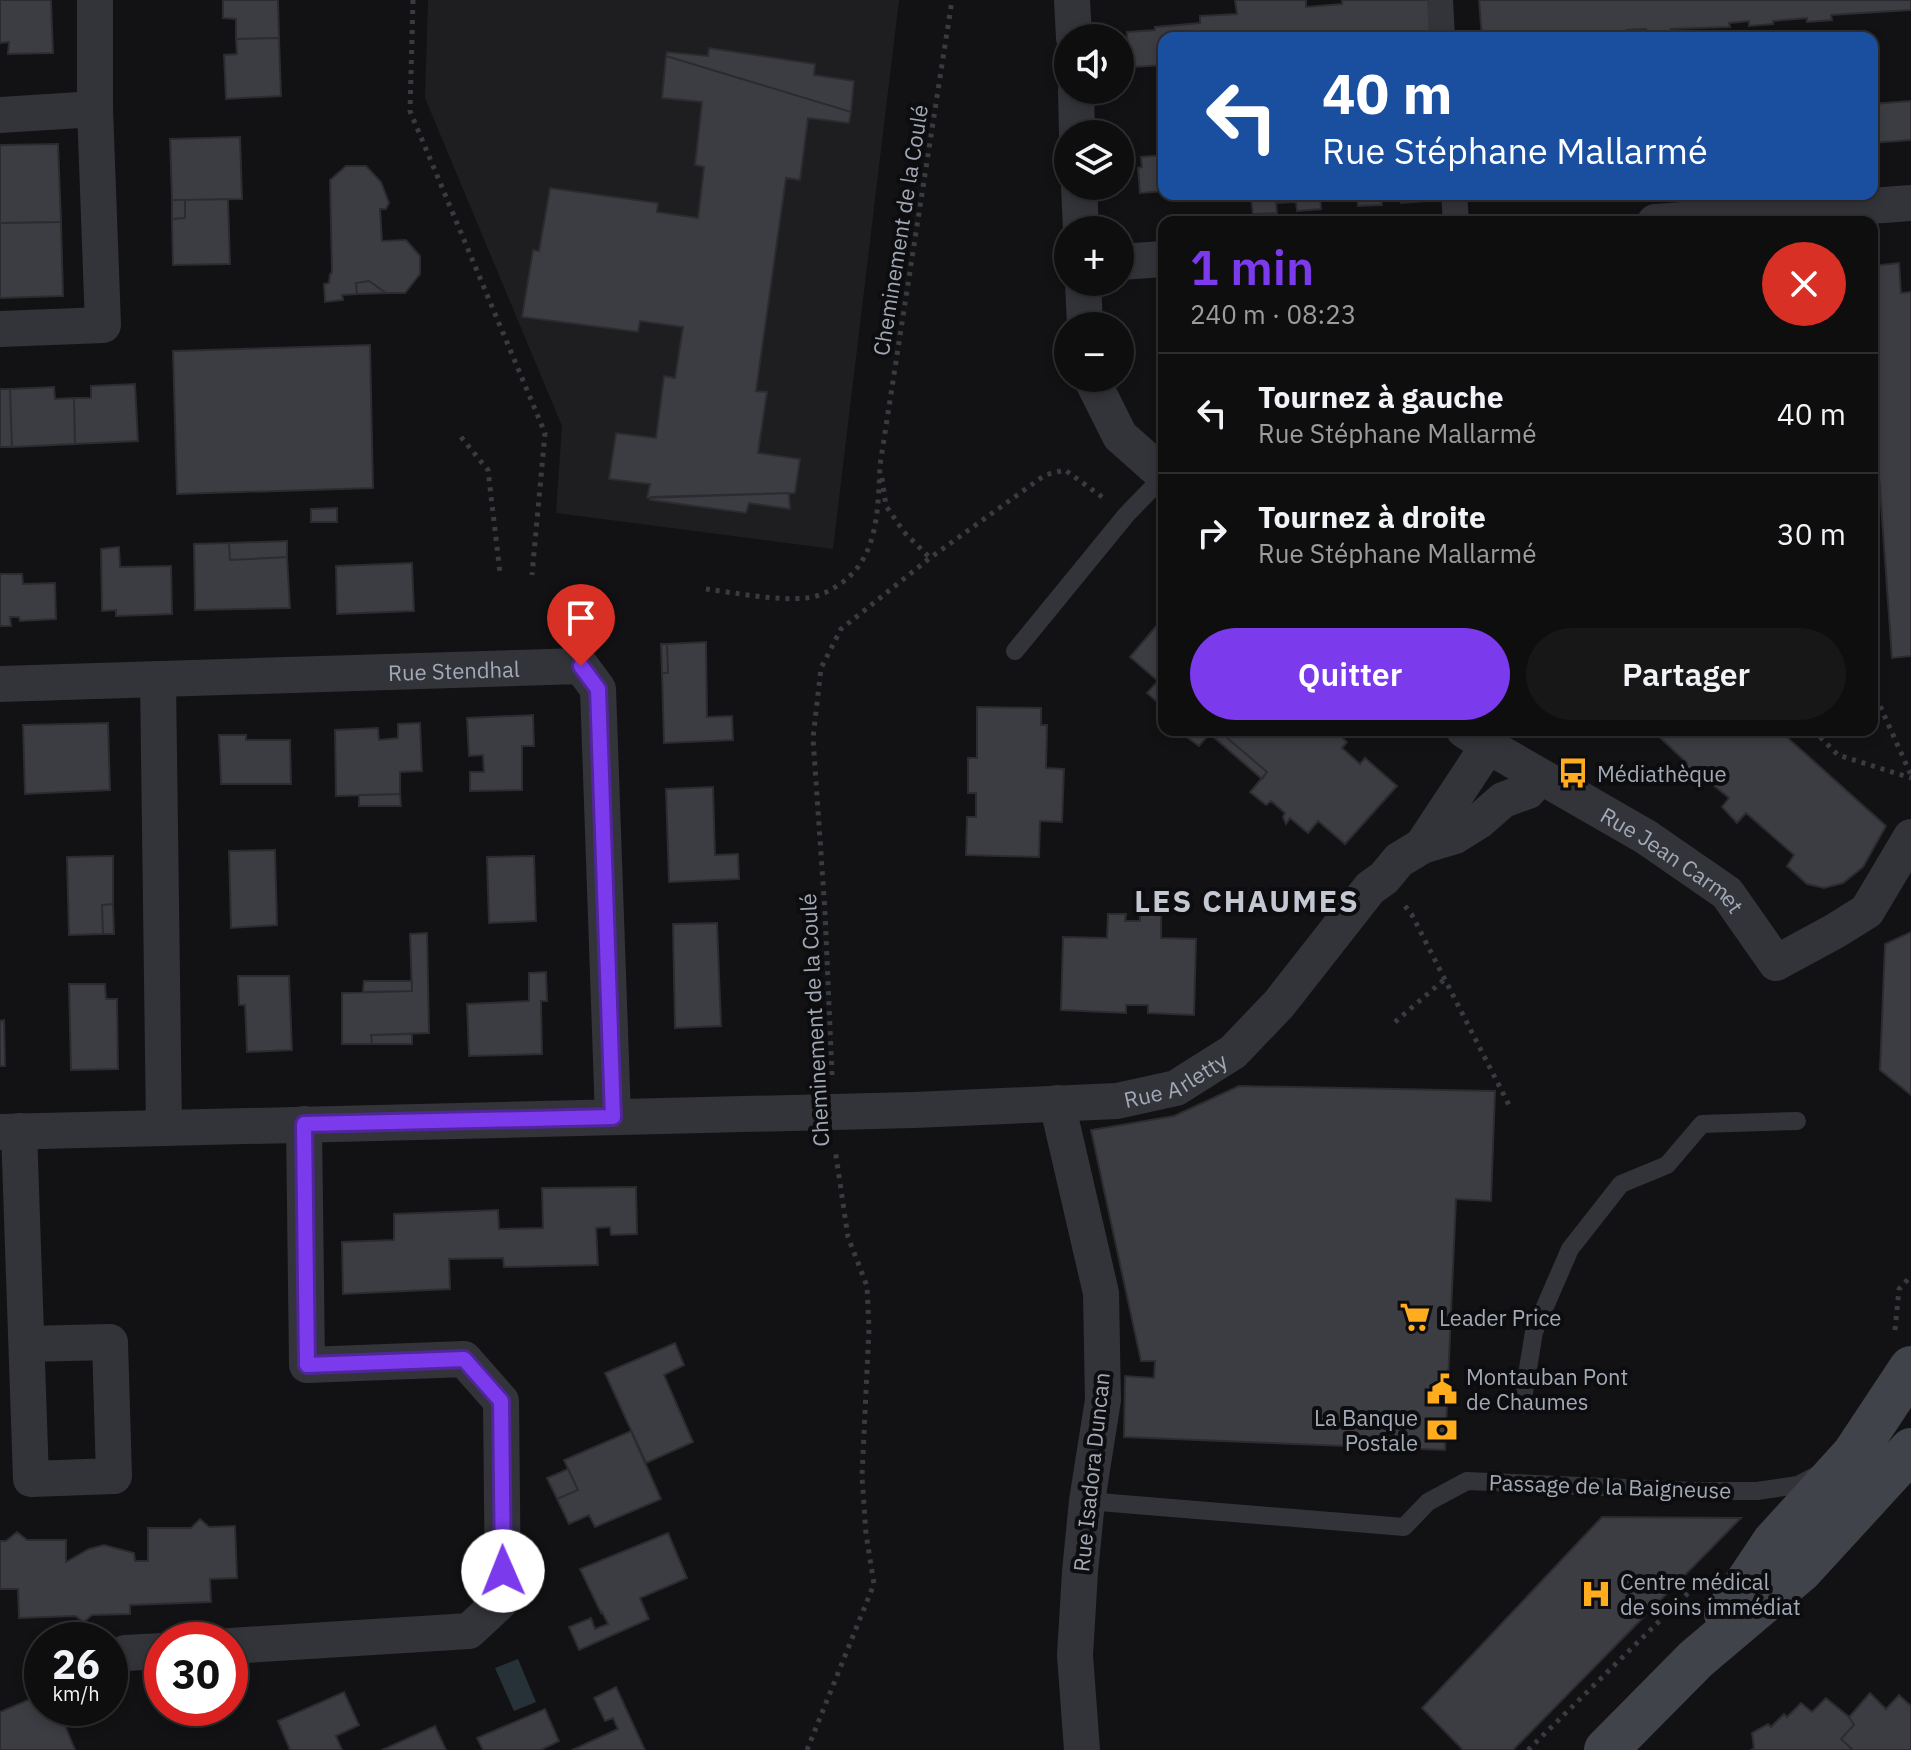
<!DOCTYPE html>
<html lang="fr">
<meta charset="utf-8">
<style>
body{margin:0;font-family:"IBM Plex Sans",sans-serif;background:#171718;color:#f1f3f6;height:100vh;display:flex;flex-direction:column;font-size:30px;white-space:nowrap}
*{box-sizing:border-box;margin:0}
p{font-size:26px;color:#9b9c9e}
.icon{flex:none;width:44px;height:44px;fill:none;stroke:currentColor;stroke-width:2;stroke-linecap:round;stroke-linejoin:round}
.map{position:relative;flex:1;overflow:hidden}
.sheet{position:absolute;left:1158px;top:216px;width:720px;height:520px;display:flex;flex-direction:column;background:#0e0e0f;border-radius:16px;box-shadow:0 4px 12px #0003,0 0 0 2px #2e2e2f}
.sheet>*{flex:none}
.guide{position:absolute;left:1158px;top:32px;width:720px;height:168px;border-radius:16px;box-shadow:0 4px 12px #0003,0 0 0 2px #2e2e2f;background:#1a4fa0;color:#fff;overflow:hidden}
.controls{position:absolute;left:1054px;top:24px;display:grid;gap:16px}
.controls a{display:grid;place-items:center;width:80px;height:80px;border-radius:50%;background:#0e0e0f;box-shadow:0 4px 12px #0003,0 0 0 2px #2e2e2f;font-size:40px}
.speed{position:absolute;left:24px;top:1622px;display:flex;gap:16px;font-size:40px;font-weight:700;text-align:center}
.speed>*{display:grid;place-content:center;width:104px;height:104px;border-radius:50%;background:#0e0e0f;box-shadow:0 4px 12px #0003,0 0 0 2px #2e2e2f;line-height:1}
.speed small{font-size:20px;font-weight:400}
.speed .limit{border:12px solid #d22;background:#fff;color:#111}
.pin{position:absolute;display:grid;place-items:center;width:68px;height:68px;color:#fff;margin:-82px -34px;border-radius:50% 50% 50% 0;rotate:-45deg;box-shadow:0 0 8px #0007}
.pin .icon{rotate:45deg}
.me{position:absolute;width:88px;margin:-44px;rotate:359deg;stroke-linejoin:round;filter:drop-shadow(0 0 6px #0008)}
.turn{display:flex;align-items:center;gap:28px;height:168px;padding:0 32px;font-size:36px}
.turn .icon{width:104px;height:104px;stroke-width:2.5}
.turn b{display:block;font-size:56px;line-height:68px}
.round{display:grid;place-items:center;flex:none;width:84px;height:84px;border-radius:42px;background:#171718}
.summary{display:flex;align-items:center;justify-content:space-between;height:136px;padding:0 32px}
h1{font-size:48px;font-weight:600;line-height:60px;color:#7c3aed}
.button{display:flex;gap:16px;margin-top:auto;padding:16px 32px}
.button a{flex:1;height:92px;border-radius:48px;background:#7c3aed;color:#fff;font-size:32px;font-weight:600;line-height:92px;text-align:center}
.button a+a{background:#171718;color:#f1f3f6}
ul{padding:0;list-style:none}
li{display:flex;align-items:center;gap:24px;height:120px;padding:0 32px;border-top:2px solid #2e2e2f}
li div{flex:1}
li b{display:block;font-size:30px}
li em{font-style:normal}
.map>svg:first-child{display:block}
.built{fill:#1e1e21}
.water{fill:#273138}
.building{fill:#3c3d42;stroke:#2c2c30;stroke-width:2}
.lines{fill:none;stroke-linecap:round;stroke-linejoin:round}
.path{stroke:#383b40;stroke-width:5;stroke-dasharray:4 6;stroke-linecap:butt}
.service{stroke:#323439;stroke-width:18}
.pedestrian{stroke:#323439;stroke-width:26}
.minor{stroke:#323439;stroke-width:36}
.secondary{stroke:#404349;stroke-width:44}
.route-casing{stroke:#51269a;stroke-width:20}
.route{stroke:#7c3aed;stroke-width:14}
.labels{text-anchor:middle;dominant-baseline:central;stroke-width:8;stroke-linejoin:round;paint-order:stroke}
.street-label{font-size:22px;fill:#a2a9b6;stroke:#0d0d0f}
.poi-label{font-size:22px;fill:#a2a9b6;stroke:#0d0d0f;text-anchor:start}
.district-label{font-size:30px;font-weight:bold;letter-spacing:2px;fill:#c3c7d1;stroke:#0d0d0f}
</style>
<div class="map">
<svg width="1911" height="1750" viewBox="0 0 1911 1750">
<rect width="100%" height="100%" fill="#121214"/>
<path class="built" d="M428 0H899L833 549 556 513 562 426 425 98Z"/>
<path class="water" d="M518 1659 536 1702 514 1711 495 1668Z"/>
<path class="building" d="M0 0H51L53 53 8 54 9 42 0 43Z
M223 0H278L279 38 236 39V19L223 18Z
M1235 0H1306V7L1342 4V0H1429L1432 38H1164V65L1134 67 1133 56 1128 57 1127 32 1155 30V27L1200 23V16L1237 14Z
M1479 0H1911V10L1831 15 1832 20 1807 22V18L1773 21V24L1749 26V21L1729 23 1730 27 1671 29 1672 31 1647 33 1646 29 1627 30 1628 35 1603 36V33L1569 35 1570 38H1545V36L1482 38Z
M279 38 281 96 226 99 224 55 237 54 236 39Z
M709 48 815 64 814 75 854 81 851 112 666 56 667 52 708 56Z
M666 56 851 112 849 123 808 118 800 180 786 178 756 391 767 392 758 453 800 459 795 493 647 498 650 484 609 479 616 433 656 438 664 376 675 378 683 327 640 321 638 332 522 317 533 250 539 251 550 188 658 203 657 212 698 218 704 167 695 165 702 102 662 98Z
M1911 101V140L1872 143V104Z
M240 137 242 199 172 200 170 139Z
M58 144 61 222 0 223V145Z
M1164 155V191L1140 193 1138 168 1142 167 1141 157Z
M346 166H366L381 182 389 203 386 209H380L382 241 406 240 420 256V274L405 293H386L369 281 356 283 357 294 342 295 343 300 325 302 324 284 329 283 330 274 332 273 330 180Z
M1213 194H1320L1321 209 1297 211 1296 202 1276 203 1277 213 1253 214 1251 198 1214 201Z
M1357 194H1425L1426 201 1401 203V194L1381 196 1382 205 1358 206Z
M228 199 230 264 173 265 172 219 185 218V200Z
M172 200H185V218L172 219Z
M61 222 63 296 0 298V223Z
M1899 263 1901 293 1911 292V656L1892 658 1879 476 1872 467V442L1877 441 1872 366V266Z
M369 281 386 293 357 294 356 283Z
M370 345 373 488 177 494 173 351Z
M135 384 138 441 75 444 74 398H91V386Z
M54 387 55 399 74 398 75 444 12 447 10 389Z
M0 389H10L12 447H0Z
M789 493 790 509 749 503 746 513 650 500 651 497Z
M337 508V522H311V509Z
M287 541V557L230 560 229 543Z
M229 543 230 560 287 557 290 608 195 610 194 544Z
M119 547 120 567 171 566 172 614 116 616V610L102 611 101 549Z
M412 563 414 611 337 614 336 566Z
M0 574H22L23 584 55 583 56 619 20 621 19 617H10L11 626H0Z
M1164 617V708L1147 693 1158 681 1130 657Z
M706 642 707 717 732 716 733 740 664 743 662 673H668L667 644Z
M661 644H667L668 673H662Z
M977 707 1041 708V725H1047L1046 768 1064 769 1062 822 1040 821 1039 857 966 855 967 817H976V793H968V758H977Z
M533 715 534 746H522V790L470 791V772H484L483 755 469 756 467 718Z
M108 723 110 790 25 794 23 725Z
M420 723 422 771 400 772V794L336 796 335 730 378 728 379 740 398 738V724Z
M1183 730H1213L1199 746 1185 736Z
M1213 730H1218L1267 772 1262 779 1210 734Z
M1218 730H1334L1347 742 1342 748 1360 764 1365 758 1397 786 1345 844 1318 821 1308 833 1290 818 1286 824 1283 817 1285 813 1271 801 1266 805 1250 792 1267 772Z
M1652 730H1779L1886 826 1863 867 1843 883 1824 888 1807 884 1787 866 1794 855 1746 813 1737 823 1722 807 1729 798 1701 775 1693 782 1680 772 1687 763Z
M219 735H246V740H290L291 784H221Z
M713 787 715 855 738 854 739 879 669 882 666 789Z
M400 794 401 806H359V795Z
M275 850 277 925 231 928 229 851Z
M113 856V904L102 905 103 934 69 935 67 857Z
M534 856 536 921 489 923 487 857Z
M113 904 114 934H103L102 905Z
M1108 914H1126L1125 921H1140V915H1161V938L1196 939 1194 1015 1148 1013V1005H1126V1013L1061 1010 1063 937 1107 938Z
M717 923 721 1026 675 1028 673 924Z
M1911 932V1095L1880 1070 1885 944Z
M427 933 429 1033 371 1035 372 1044H342V993L412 991 410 934Z
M546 972 547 1001H541L542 1054 469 1056 467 1004 529 1001V973Z
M238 976H289L292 1050 247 1052 245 1005H239Z
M364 981H412V991L363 992Z
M69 984H105L106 999H117L118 1069 71 1070Z
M4 1020 5 1066H0V1021Z
M412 1034V1044H372L371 1035Z
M1239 1086 1495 1091 1491 1201 1456 1199 1445 1450 1124 1437 1125 1376 1154 1378 1155 1361H1141L1091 1130 1174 1116Z
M636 1187 637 1234 611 1235 610 1227 596 1228 598 1265 504 1267 503 1258 449 1259 450 1289 343 1294 342 1242 394 1240V1214L498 1210 499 1229 543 1228 542 1188Z
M675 1343 684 1365 664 1375 693 1442 646 1463 605 1373Z
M631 1431 661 1499 595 1527 589 1515 569 1524 557 1499 578 1490 564 1460Z
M568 1469 578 1490 557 1499 547 1478Z
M1602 1517 1741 1518 1513 1750H1463L1422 1708Z
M200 1519 209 1527 235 1526 237 1578 210 1579 211 1602 130 1605V1614L92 1615 84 1622 75 1616 19 1618 18 1589H0V1541H6L17 1532 27 1540H66V1562L89 1549 104 1545 134 1553 135 1561H148V1528H191Z
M668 1533 687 1578 640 1598 649 1619 579 1650 569 1627 591 1618 595 1629 608 1624 602 1612 601 1613 580 1569Z
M616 1687 645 1750H572L618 1729 613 1718 605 1721 594 1698Z
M344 1692 359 1725 336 1736 342 1750H290L278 1721Z
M1870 1693 1886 1709 1899 1695 1911 1706V1750H1853L1841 1739 1854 1725 1849 1717Z
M42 1694V1708H58L75 1750H0V1712Z
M1826 1698 1849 1717 1854 1725 1841 1739 1851 1748 1849 1750H1751L1754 1748 1752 1733 1768 1724 1771 1727 1784 1714 1787 1717 1801 1703 1812 1712Z
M545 1709 559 1741 541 1750H483L477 1738Z
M435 1726 446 1750H382Z"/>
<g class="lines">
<path class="path" d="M413 0 410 111 545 433 532 575
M461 437 488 470 500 573
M882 478 886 506 904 532 930 558
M706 589C737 593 775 601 806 598 818 597 830 591 840 584 879 558 878 507 880 465L952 0
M1872 688 1911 775
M1813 730 1838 755 1911 778
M1405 906 1412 915 1510 1107
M1395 1022 1445 979
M832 1075 825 912 813 738 821 668 841 629 930 558 1045 475 1065 470 1105 499
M1895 1330 1899 1289 1911 1276
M807 1750 874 1584 866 1534 862 1476 869 1328 867 1286 848 1237 835 1149
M1528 1750 1690 1591"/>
<path class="service" d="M1015 651 1127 514 1164 476
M1522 1405 1534 1332 1570 1249 1621 1184 1667 1165 1702 1124 1797 1121
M1087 1501 1404 1527 1428 1502 1467 1481 1695 1491H1757L1798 1485 1817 1475"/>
<path class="pedestrian" d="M1440 0 1442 38
M1454 194 1456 222"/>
<g class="minor">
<path d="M1072 0 1074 38"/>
<path d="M1076 90 1077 134"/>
<path d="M0 115 95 109"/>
<path d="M1079 186 1081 230"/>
<path d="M1655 222 1911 203"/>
<path d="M1120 262 1164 259"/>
<path d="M1083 282 1085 326"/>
<path d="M0 329 103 325 95 109V0"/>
<path d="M1091 378 1120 436 1164 475"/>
<path d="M158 679 164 1128"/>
<path id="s1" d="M0 684 581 666 598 689 613 1117"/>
<path id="s2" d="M1464 730 1488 746 1646 837 1727 893 1776 963 1835 931 1867 911 1911 837"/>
<path d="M1422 846 1488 746"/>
<path d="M1057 1103 1101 1293 1103 1400 1087 1501 1080 1572 1075 1655 1082 1750"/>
<path d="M19 1131 31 1479 114 1476 110 1342 27 1344"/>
<path id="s3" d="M0 1132 914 1110 1117 1101 1176 1088 1233 1052 1279 1004 1370 888 1384 878 1399 860 1422 846 1455 836 1479 821 1503 800 1528 791 1539 776"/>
<path d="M230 1646 469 1631 503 1599 501 1401 464 1359 307 1365 304 1124"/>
<path d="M125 1653 162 1651"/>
</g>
<path class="secondary" d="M1726 1614 1774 1542 1854 1454 1911 1368
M1606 1750 1696 1659 1801 1570 1911 1450"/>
</g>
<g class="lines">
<g class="route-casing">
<path id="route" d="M503 1571 501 1401 464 1359 307 1365 304 1124 613 1117 598 689 581 666"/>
</g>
<use href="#route" class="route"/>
</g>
<defs>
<g id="bus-bare" transform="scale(2.4)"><path d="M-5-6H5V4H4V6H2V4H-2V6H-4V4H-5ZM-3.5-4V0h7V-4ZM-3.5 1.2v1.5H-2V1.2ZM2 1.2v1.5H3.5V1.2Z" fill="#ffac1f" stroke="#0d0d0f" stroke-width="2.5" paint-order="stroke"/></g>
<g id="supermarket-bare" transform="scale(2.4)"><path d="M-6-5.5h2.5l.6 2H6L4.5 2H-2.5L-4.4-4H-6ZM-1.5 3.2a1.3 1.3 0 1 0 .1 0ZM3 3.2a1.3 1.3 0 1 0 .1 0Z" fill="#ffac1f" stroke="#0d0d0f" stroke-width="2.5" paint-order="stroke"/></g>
<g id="civic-bare" transform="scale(2.4)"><path d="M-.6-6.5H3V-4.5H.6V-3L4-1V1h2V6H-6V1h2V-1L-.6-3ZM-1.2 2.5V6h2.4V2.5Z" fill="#ffac1f" stroke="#0d0d0f" stroke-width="2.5" paint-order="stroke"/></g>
<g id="bank-bare" transform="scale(2.4)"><path d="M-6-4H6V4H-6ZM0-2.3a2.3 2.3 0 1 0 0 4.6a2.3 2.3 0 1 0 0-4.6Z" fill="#ffac1f" stroke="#0d0d0f" stroke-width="2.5" paint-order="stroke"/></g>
<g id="hospital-bare" transform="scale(2.4)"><path d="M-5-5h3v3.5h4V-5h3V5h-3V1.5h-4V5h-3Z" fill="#ffac1f" stroke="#0d0d0f" stroke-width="2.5" paint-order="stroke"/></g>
</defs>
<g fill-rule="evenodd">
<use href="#bus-bare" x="1573" y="773"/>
<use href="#supermarket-bare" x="1415" y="1317"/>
<use href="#civic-bare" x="1442" y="1389"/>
<use href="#bank-bare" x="1442" y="1430"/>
<use href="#hospital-bare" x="1596" y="1594"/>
</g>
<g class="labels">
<g class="street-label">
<text transform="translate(900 230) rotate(-81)">Cheminement de la Coulé</text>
<text stroke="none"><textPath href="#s1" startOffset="454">Rue Stendhal</textPath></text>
<text stroke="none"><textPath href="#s2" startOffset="246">Rue Jean Carmet</textPath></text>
<text transform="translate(814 1020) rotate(-93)">Cheminement de la Coulé</text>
<text stroke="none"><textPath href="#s3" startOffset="1180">Rue Arletty</textPath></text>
<text transform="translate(1091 1472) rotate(-84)">Rue Isadora Duncan</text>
<text transform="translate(1610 1486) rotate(2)">Passage de la Baigneuse</text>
</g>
<g class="poi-label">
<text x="1597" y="773">Médiathèque</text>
<text x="1439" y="1317">Leader Price</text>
<text x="1466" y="1376">Montauban Pont<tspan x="1466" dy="25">de Chaumes</tspan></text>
<text x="1418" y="1417" text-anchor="end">La Banque<tspan x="1418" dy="25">Postale</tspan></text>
<text x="1620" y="1581">Centre médical<tspan x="1620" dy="25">de soins immédiat</tspan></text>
</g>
<g class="district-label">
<text x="1247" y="900">LES CHAUMES</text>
</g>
</g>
</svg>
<div class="controls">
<a><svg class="icon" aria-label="sound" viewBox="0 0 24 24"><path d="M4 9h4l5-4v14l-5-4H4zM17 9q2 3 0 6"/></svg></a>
<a><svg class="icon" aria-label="layers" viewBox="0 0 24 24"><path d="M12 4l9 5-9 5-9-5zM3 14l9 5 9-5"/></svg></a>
<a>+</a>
<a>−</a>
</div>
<div class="speed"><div>26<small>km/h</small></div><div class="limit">30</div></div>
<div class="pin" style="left:581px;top:666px;background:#d93025"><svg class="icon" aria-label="arrive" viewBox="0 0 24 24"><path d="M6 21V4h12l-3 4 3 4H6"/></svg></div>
<svg class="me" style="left:503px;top:1571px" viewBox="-20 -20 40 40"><circle r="19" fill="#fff"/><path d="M0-13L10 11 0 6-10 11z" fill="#7c3aed"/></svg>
<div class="guide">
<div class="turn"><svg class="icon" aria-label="left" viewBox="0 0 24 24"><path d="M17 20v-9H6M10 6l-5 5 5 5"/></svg><div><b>40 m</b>Rue Stéphane Mallarmé</div></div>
</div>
<section class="sheet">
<div class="summary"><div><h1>1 min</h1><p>240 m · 08:23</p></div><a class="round" style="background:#d93025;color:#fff"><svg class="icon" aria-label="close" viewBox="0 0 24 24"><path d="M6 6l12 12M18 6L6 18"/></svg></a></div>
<ul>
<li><svg class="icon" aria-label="left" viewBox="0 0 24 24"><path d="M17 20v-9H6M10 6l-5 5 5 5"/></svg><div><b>Tournez à gauche</b><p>Rue Stéphane Mallarmé</p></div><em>40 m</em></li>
<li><svg class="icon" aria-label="right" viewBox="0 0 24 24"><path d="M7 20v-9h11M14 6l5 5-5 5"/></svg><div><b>Tournez à droite</b><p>Rue Stéphane Mallarmé</p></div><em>30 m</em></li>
</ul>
<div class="button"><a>Quitter</a><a>Partager</a></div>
</section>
</div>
